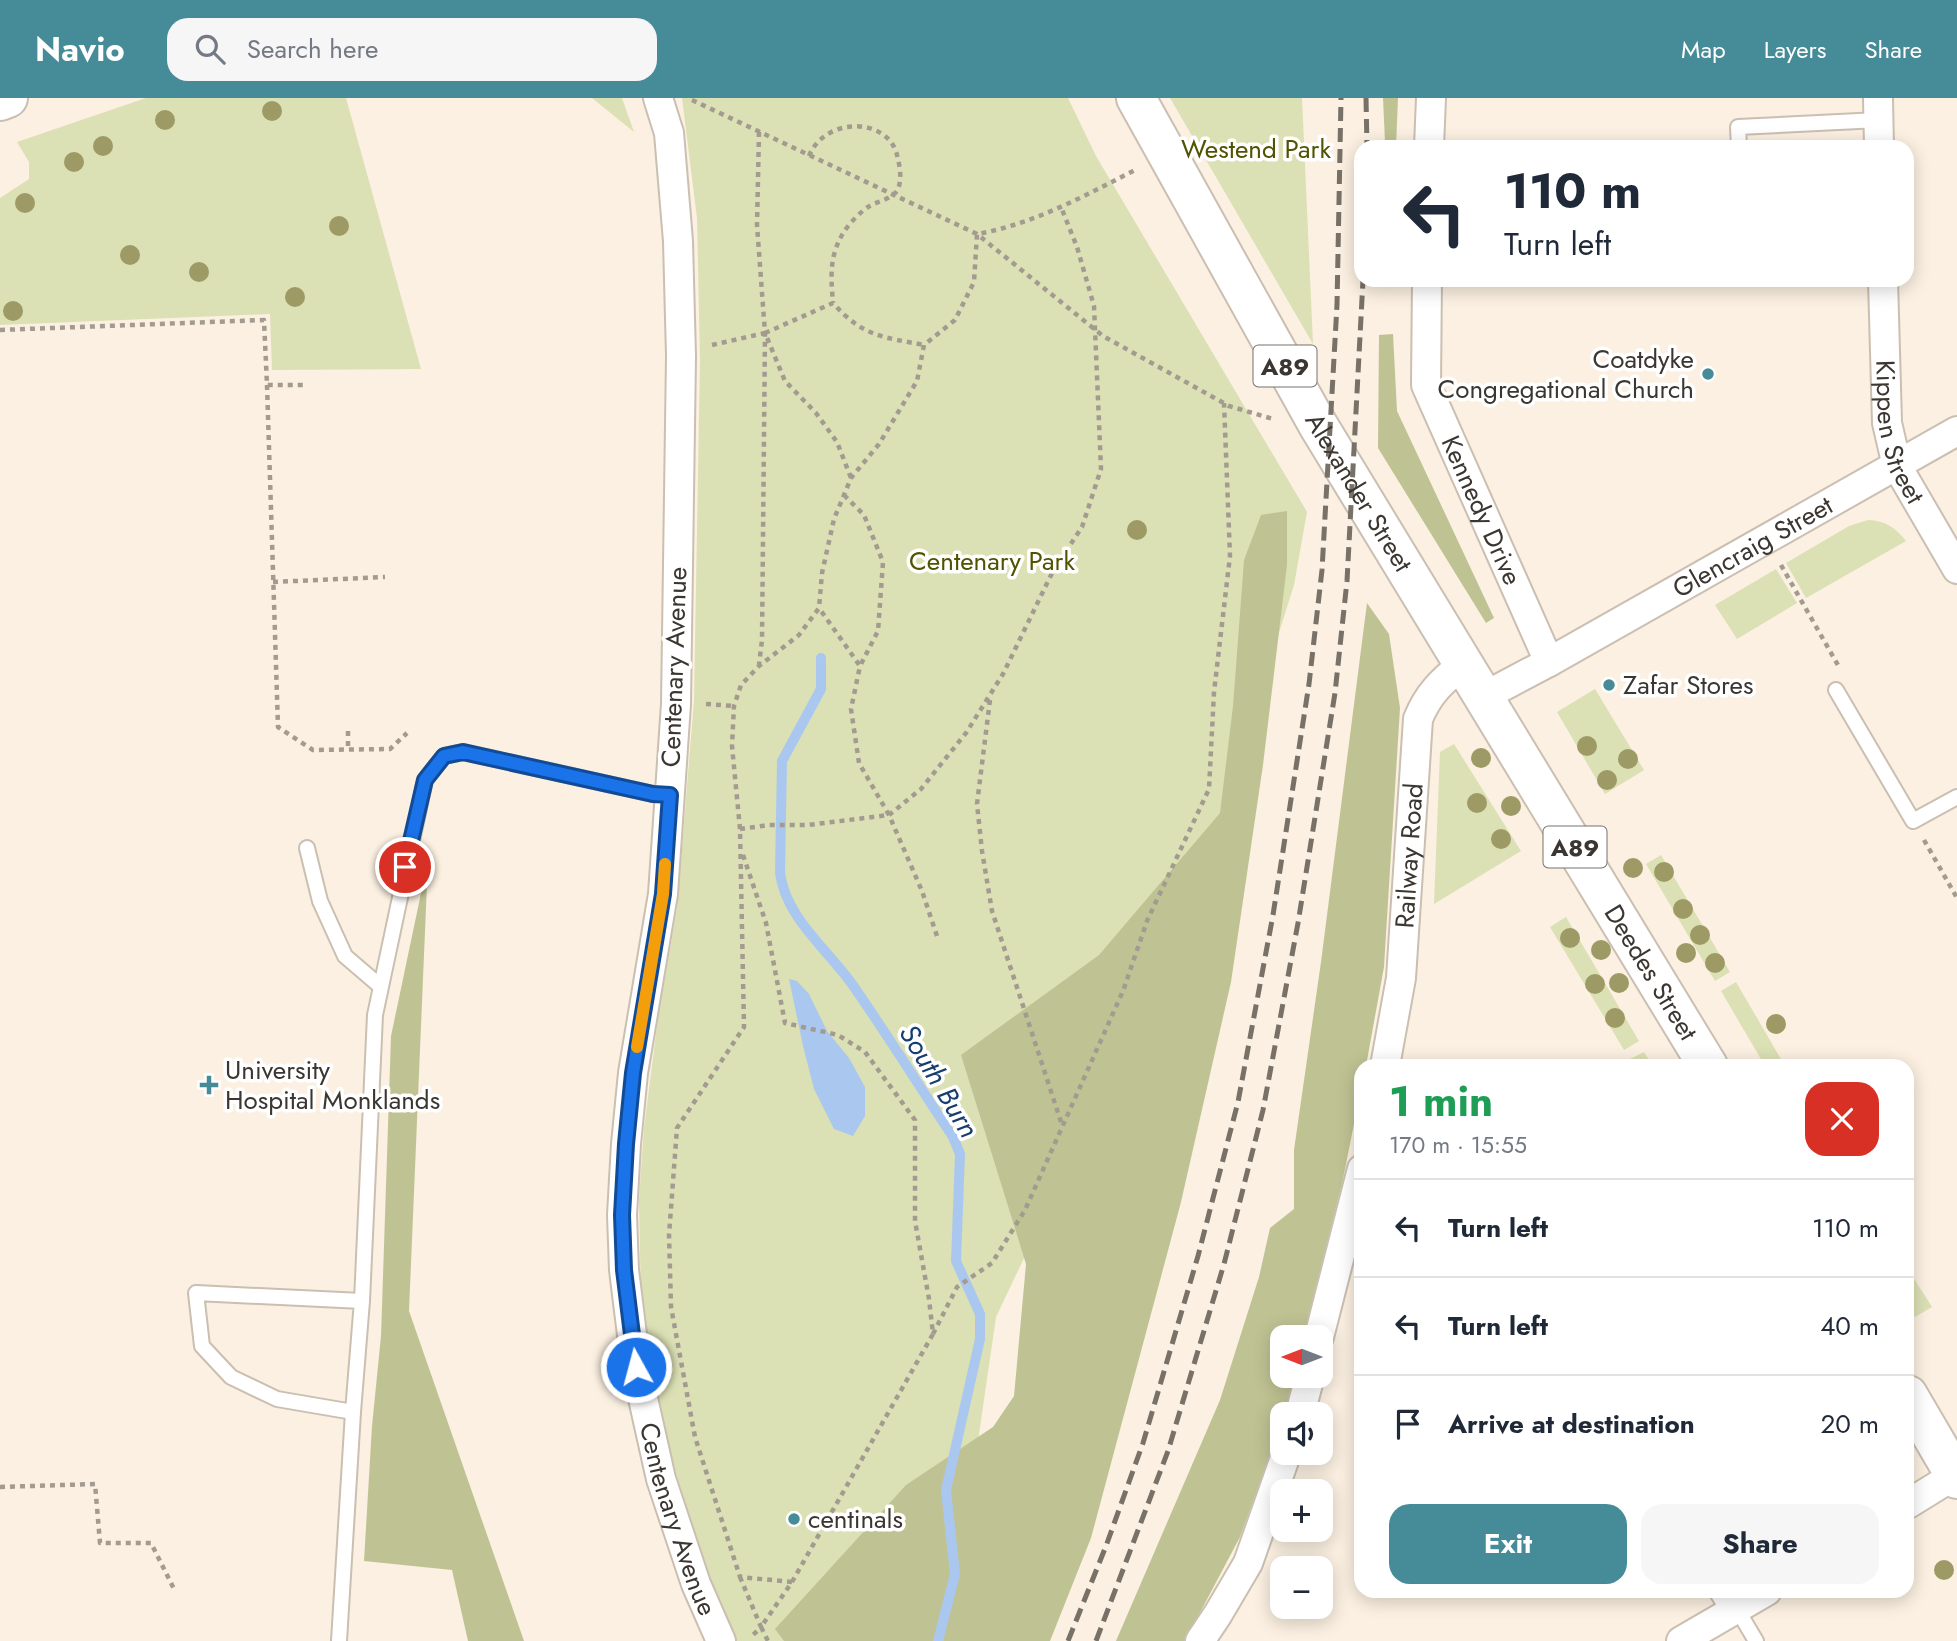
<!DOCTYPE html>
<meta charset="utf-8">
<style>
body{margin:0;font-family:Jost,sans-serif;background:#f6f6f7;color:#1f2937;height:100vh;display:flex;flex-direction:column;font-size:26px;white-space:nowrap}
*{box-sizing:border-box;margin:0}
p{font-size:23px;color:#747a83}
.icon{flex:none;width:38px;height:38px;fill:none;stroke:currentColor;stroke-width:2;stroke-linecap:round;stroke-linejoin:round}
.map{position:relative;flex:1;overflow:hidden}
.details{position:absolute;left:1354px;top:961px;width:560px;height:539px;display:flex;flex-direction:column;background:#fff;border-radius:21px;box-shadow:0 4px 18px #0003}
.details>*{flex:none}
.top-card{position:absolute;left:1354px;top:42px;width:560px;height:147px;border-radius:21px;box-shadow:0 4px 18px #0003;background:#fff;color:#1f2937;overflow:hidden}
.needle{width:46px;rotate:270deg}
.tools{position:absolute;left:1270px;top:1227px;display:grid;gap:14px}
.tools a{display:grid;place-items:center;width:63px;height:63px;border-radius:14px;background:#fff;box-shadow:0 4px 18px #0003;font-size:35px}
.pin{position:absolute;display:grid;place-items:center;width:60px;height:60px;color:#fff;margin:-30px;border:4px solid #fff;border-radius:50%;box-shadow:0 2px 7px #0007}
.me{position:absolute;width:77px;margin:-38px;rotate:353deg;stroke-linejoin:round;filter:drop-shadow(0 0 5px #0008)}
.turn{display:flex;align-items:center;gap:24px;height:147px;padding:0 35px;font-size:32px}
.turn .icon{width:91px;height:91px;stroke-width:2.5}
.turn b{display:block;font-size:49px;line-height:60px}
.round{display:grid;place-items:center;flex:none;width:74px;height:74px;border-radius:21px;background:#f6f6f7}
.headline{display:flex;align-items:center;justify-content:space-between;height:119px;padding:0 35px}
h1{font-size:42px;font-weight:700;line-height:52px;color:#1e9e55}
.primary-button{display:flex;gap:14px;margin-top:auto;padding:14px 35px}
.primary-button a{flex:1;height:80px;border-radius:21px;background:#468b98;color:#fff;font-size:28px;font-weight:700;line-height:80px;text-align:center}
.primary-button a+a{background:#f6f6f7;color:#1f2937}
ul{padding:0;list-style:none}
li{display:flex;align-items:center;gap:21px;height:98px;padding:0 35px;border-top:2px solid #e0e1e3}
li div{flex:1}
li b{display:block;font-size:26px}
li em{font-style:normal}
header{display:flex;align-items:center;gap:42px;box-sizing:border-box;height:98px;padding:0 35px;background:#468b98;color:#fff}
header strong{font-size:33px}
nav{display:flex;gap:38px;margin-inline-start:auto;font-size:24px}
.search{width:490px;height:63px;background:#f6f6f7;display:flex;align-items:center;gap:18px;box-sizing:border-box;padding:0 24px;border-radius:21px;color:#747a83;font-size:26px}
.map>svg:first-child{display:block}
.green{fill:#dce0b5}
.forest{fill:#bfc393}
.water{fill:#aac8ef}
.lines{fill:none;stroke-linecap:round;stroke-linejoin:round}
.stream{stroke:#aac8ef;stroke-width:10}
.lane-casing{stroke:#cabfb1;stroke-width:18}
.street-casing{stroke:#cabfb1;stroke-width:32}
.secondary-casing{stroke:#cabfb1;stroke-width:42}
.primary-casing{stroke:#cabfb1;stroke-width:42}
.path{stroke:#a39b90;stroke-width:4.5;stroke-dasharray:5 5;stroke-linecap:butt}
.lane{stroke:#fff;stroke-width:14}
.street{stroke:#fff;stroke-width:28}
.secondary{stroke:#fff;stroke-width:38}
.primary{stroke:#fff;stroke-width:38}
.rail{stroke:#777168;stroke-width:5;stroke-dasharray:14 7;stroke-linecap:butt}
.tree{fill:#9e9a65}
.route-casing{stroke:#114b97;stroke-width:18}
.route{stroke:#1a73e8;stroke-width:12}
.slow{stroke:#f59e0b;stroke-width:12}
.poi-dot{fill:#468b98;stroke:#fff;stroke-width:2.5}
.labels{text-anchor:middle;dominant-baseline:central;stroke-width:7;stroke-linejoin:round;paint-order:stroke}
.shield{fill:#fff;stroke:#76726f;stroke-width:2}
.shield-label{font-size:24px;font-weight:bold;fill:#3b3631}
.park-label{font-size:26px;fill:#515300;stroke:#fff}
.poi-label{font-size:26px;fill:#3b3631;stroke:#fff;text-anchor:start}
.street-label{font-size:26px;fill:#3b3631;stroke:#fff}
.water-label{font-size:28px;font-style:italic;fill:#173e6e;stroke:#fff}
</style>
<header>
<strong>Navio</strong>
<div class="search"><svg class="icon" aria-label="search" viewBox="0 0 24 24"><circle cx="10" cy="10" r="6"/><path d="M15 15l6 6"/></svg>Search here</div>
<nav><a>Map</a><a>Layers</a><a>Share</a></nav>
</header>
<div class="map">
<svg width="1957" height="1543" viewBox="0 0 1957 1543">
<rect width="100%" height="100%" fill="#fbf0e1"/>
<path class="green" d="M146 0H346L421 271 272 272 270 216 0 227V100L29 81V64L17 44Z
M592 0H622L634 34Z
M682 0H1068L1096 58 1307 414 1294 487 1195 801 996 1219 949 1543H736L712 1491 669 1353 641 1203 639 1102 644 1030 658 920 677 810 694 603 700 262 697 120Z
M1170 0H1302L1313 246Z
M1868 422C1886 423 1895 429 1906 443L1806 500 1786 465 1849 428Z
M1776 471 1797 505 1737 541 1715 507Z
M1595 591 1644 672 1605 696 1557 614Z
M1454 646 1521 753 1434 806 1440 654Z
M1661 757 1730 874 1715 883 1646 766Z
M1566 819 1639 943 1624 952 1550 829Z
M1736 884 1785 968H1765L1721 893Z
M1644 954 1653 968H1634L1630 961Z
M1908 1171 1932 1209 1915 1219 1908 1206Z"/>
<path class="forest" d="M1383 0H1398L1396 49H1390L1385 44Z
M1393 236 1397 313 1494 520 1486 525 1378 350 1379 237Z
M1287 413V467L1263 667 1231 884 1181 1104 1091 1440 1050 1543H784L775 1531 906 1387 993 1329 1014 1298 1026 1166 961 957 1099 857 1220 715 1233 608 1244 462 1261 417Z
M1367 505 1389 536 1400 610 1384 869 1366 968H1362L1361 991 1343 1081 1304 1239H1283V1278H1294L1285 1316 1240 1439 1185 1543H1116L1220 1302 1259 1179 1270 1130 1294 1111V1052L1321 864Z
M428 762 409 1213 524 1543H468L452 1472 364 1463 372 1328 381 1238 391 938Z"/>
<path class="water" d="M789 881 797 883 809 896 827 933 849 960 865 989V1018L853 1038 834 1031 814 991 803 948Z"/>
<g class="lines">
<path class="stream" d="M821 560V591L782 663 780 775C786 820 827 851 852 886 887 936 919 988 953 1039L960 1056 956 1163 980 1216V1241L946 1392 955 1476 938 1543"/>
<g class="lane-casing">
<path id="lane" d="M1739 49 1738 29 1879 22
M1836 592 1913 723 1957 699
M307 750 320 803 345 858 380 888
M353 1314 277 1301 231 1279 202 1248 196 1195 362 1203
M1716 1493 1729 1514
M1737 1511 1756 1543
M339 1543 353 1314 362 1203 375 917 425 682 444 658 463 654 653 696 670 697"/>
</g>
<g class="street-casing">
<g id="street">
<path id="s1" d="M658 0 669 35 678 143 681 258 676 606 663 796 633 975 626 1046 622 1117 624 1172 636 1269 661 1381 696 1486 721 1543"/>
<path d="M1878 0 1879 49"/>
<path d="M1429 49 1431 0"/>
<path id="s2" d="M1427 182 1426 287 1549 564 1483 599"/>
<path id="s3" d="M1883 182 1887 325 1897 368 1957 471"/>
<path id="s4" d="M1549 564 1957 333"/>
<path id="s5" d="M1385 968 1401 880 1418 621C1428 596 1442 583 1463 566"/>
<path d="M1319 1239 1362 1071"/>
<path d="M1300 1316 1310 1278"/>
<path d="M1908 1406 1955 1377"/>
<path d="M1200 1543 1218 1516 1248 1465 1287 1354"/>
<path d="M1681 1543 1767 1493"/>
</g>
</g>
<g class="secondary-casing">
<path id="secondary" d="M0 3 8 0"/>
</g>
<g class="primary-casing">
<g id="primary">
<path id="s6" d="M1136 0 1318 327 1708 968"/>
<path d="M1908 1297 1957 1381"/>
</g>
</g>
<path class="path" d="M692 2 977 136 1103 238 1229 308 1273 321
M759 34 757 127 765 235 762 542 759 567
M809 58C819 33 849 23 872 31 884 35 894 44 897 57 900 68 904 89 893 97 885 103 875 104 868 109 860 114 847 128 842 137 829 160 831 180 833 205
M0 232 264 222 267 287H307
M765 235 833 205C863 239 883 239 924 247
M712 247 765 235 785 283 816 315 837 344 851 380
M267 287 278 629 313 652 390 651 407 635
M844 397 864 417 883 464 878 533 860 568
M1781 467 1839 569
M273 484 385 479
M990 602 977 706 982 753 992 813 1062 1027
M706 606 734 608
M348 633V651
M740 731 769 727H808L889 717 859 665 851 611 860 568 819 510
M1924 742 1957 800
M743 757 766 825 785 925 838 937 865 954 915 1022V1123L929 1201 933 1236 792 1484 761 1529 768 1543
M937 838 922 793 889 717 921 691 966 635 1003 576 1053 473 1082 429 1101 371 1094 208 1077 149 1061 109
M933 1236 957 1189 992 1165 1025 1112 1123 893 1147 823 1209 691 1214 594 1230 458 1224 305
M0 1389 95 1386 100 1445H151L175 1493
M740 1479 761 1529 750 1540
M792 1484 740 1479 695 1339 671 1209 669 1137 677 1030 744 929 740 731 732 648 734 608 741 587 759 568 799 537 819 510 822 475 834 421 844 397 851 380 879 346 917 283 924 247 955 222 974 184 977 136C1034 126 1084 98 1135 72"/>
<use href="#lane" class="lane"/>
<use href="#street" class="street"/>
<use href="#secondary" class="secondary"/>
<use href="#primary" class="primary"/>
<path class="rail" d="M1366 0 1367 49
M1068 1543 1106 1448 1143 1345 1198 1158 1238 1004 1273 817 1309 586 1322 472 1337 207 1341 0
M1096 1543 1168 1353 1224 1166 1263 1012 1298 825 1335 595 1347 483 1363 182"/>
</g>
<g class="tree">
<circle cx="272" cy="13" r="10"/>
<circle cx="165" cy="22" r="10"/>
<circle cx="103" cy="48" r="10"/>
<circle cx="74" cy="64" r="10"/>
<circle cx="25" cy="105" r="10"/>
<circle cx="339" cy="128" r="10"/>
<circle cx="130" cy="157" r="10"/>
<circle cx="199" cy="174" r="10"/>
<circle cx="295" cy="199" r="10"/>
<circle cx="13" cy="213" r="10"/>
<circle cx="1137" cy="432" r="10"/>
<circle cx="1587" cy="648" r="10"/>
<circle cx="1481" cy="660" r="10"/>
<circle cx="1628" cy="661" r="10"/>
<circle cx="1607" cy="682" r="10"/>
<circle cx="1477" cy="705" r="10"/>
<circle cx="1511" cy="708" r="10"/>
<circle cx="1501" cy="741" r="10"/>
<circle cx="1633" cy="770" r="10"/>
<circle cx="1664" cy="774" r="10"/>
<circle cx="1683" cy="811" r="10"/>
<circle cx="1700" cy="837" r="10"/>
<circle cx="1570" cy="840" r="10"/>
<circle cx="1601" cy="852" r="10"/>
<circle cx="1686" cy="855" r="10"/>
<circle cx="1715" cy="865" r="10"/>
<circle cx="1619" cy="885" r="10"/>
<circle cx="1595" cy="886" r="10"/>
<circle cx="1615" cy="920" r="10"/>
<circle cx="1776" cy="926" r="10"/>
<circle cx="1944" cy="1472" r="10"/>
</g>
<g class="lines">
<g class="route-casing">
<path id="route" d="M405 769 425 682 444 658 463 654 653 696 670 697 663 796 633 975 626 1046 622 1117 624 1172 636 1269"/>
</g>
<use href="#route" class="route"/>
<path class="slow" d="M637 949 663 796 665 766"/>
</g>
<g class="poi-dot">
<circle cx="1708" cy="276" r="7"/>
<circle cx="1609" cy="587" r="7"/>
<path d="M205.5 976.5h7v7h7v7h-7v7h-7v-7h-7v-7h7z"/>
<circle cx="794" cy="1421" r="7"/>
</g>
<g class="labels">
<g class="shield">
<rect x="1253.5" y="247.5" width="63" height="41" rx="5"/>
<rect x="1543.5" y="728.5" width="63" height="41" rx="5"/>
</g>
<g class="shield-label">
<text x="1285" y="268">A89</text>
<text x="1575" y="749">A89</text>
</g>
<g class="park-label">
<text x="1256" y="51">Westend Park</text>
<text x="992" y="463">Centenary Park</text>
</g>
<g class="poi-label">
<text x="1694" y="261" text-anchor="end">Coatdyke<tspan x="1694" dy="30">Congregational Church</tspan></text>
<text x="1623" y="587">Zafar Stores</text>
<text x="225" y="972">University<tspan x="225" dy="30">Hospital Monklands</tspan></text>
<text x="808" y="1421">centinals</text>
</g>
<g class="street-label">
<text stroke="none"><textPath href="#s3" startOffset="154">Kippen Street</textPath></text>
<text stroke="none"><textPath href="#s6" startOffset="453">Alexander Street</textPath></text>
<text stroke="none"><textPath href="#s2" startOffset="242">Kennedy Drive</textPath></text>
<text stroke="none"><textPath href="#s4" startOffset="234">Glencraig Street</textPath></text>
<text transform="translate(674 569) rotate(-88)">Centenary Avenue</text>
<text stroke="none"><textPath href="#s5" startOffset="212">Railway Road</textPath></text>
<text stroke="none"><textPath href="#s6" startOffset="1015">Deedes Street</textPath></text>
<text stroke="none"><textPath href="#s1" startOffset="1433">Centenary Avenue</textPath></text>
</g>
<g class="water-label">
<text transform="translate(939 983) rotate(59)">South Burn</text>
</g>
</g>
</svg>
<div class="tools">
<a><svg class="needle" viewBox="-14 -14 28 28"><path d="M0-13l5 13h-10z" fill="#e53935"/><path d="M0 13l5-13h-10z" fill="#747a83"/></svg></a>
<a><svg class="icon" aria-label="sound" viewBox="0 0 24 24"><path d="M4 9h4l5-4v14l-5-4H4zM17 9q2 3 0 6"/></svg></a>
<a>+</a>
<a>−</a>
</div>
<div class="pin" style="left:405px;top:769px;background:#d93025"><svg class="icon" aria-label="arrive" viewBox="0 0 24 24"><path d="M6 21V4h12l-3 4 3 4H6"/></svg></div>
<svg class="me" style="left:636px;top:1269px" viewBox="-20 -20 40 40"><circle r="17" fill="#1a73e8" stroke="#fff" stroke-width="3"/><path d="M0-11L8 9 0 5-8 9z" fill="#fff"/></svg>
<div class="top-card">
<div class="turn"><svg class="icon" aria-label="left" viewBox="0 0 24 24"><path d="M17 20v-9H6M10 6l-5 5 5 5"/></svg><div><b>110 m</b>Turn left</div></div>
</div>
<section class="details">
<div class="headline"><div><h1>1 min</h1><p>170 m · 15:55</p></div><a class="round" style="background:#d93025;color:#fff"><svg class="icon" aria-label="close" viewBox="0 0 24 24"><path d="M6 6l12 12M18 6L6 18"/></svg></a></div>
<ul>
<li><svg class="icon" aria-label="left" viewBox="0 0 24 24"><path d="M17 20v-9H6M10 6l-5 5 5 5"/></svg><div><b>Turn left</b></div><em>110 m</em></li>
<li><svg class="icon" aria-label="left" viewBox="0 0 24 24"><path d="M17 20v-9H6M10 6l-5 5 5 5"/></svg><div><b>Turn left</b></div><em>40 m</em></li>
<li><svg class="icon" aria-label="arrive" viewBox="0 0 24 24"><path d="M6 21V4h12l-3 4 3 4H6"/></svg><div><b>Arrive at destination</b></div><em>20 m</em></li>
</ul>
<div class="primary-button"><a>Exit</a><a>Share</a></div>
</section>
</div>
